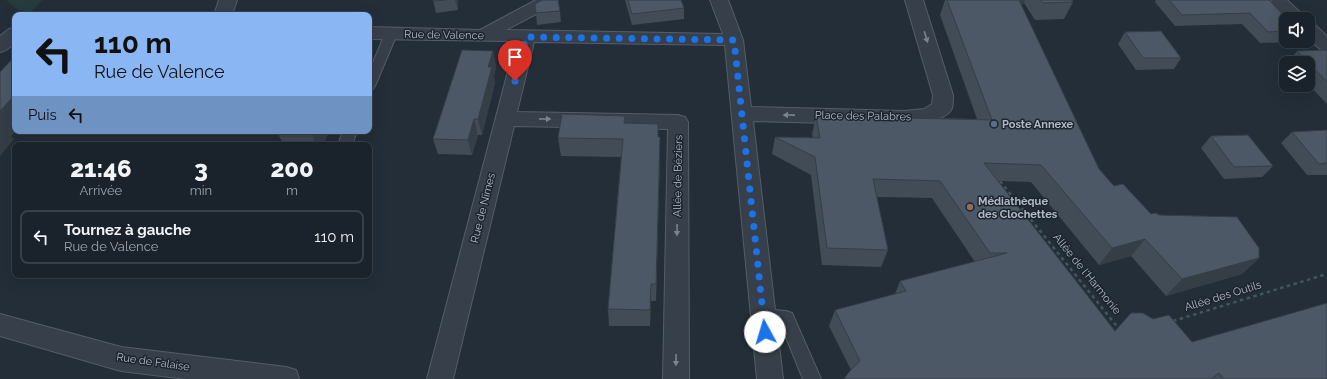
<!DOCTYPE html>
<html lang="fr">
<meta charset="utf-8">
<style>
body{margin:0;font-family:Raleway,sans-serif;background:#232a33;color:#f1f3f6;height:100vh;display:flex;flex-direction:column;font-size:15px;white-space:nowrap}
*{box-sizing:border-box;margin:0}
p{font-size:13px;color:#9fa4a9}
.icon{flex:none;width:22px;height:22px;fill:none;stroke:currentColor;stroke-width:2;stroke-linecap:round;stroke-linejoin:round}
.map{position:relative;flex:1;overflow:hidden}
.drawer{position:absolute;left:12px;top:142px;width:360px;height:136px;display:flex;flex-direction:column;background:#1a222b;border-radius:8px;box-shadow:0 4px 16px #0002,0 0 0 1px #383f47}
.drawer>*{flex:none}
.banner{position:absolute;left:12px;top:12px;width:360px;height:122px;border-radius:8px;box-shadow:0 4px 16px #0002,0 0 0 1px #383f47;background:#8ab7f3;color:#111;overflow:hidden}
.controls{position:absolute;left:1279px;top:12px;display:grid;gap:8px}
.controls a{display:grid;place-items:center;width:36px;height:36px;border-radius:8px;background:#1a222b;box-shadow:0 4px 16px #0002,0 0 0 1px #383f47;font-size:20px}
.pin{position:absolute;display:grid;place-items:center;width:34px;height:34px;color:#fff;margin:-41px -17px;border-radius:50% 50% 50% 0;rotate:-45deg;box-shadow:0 0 4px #0007}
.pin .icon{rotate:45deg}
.me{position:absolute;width:44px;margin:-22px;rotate:354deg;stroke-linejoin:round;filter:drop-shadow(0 0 3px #0008)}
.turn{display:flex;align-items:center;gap:14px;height:84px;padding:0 16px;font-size:18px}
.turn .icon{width:52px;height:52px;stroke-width:2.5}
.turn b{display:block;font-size:28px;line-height:34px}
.then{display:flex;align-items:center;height:38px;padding:0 16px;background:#0003;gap:8px;font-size:15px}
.eta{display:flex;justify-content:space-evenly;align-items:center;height:68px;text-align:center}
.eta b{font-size:24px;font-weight:800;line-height:28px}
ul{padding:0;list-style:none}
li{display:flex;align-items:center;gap:12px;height:54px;margin:0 8px 6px;padding:0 8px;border:2px solid #383f47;border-radius:8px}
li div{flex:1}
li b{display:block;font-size:15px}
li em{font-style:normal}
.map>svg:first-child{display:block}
.green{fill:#263b3b}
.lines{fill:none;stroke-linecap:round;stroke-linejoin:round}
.lane-casing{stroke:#555d68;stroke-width:2}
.street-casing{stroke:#555d68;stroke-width:2}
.path{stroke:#435658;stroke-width:2.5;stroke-dasharray:3.5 3.5;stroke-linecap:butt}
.lane{fill:#373f4a;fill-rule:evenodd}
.street{fill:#373f4a;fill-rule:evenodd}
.wall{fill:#414c57}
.shaded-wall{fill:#353e47}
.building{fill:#4c5865;stroke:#353e47}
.oneway{fill:#7b838e}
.route{stroke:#1a73e8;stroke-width:7;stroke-dasharray:0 12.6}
.service-dot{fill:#5c6f8a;stroke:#1c242e;stroke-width:1.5}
.education-dot{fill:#8d6e63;stroke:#1c242e;stroke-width:1.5}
.labels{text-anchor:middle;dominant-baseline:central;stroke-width:3;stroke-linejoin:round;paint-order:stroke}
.street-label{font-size:11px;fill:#b2bac6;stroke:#1c242e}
.poi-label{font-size:11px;font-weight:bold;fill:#b2bac6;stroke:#1c242e;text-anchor:start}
</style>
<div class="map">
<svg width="1327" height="379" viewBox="0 0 1327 379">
<rect width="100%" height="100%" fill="#232e39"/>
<path class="green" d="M6 0H42L30 13 17 9Z"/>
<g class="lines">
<g class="lane-casing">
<path id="lane" d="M391 30 395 32 397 34 375 86 373 89 369 90V72L385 34 387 32Z
M343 131H357L352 145H338Z
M763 309 786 311 792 313 821 379H803L781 325 757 321 755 316 757 311Z"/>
</g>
<g class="street-casing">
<path id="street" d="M219 0H237L232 15H214Z
M536 0H558L555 4 506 30 723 34 710 0H728L743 40 751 107 904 111 924 109 932 104 933 95 905 0H923L953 95C953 99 953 104 952 108 948 121 916 123 904 125L753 121 783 379H757L725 45 534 42 517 112 678 115 685 117 688 122 689 379H663L668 129 514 126 453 379H427L516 41 369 39V27L480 30Z
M1268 0H1287L1307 19H1288Z
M1308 23 1314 24 1327 36V52L1321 50 1308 38Z
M15 27V43L6 50 0 52V36L9 29Z
M0 314 121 347 286 367 296 370 299 379H186L121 371 0 336Z"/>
</g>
<path class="path" d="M1000 181 1119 329
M1173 321 1327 274"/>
<use href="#lane" class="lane"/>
<use href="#street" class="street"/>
</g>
<path class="wall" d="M433 0H458V10L436 13Z
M625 0H681L684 8V19L632 25Z
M945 0H1072L1073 2 1064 19 1035 20 1024 3 1021 5 1099 169 1114 186 1151 214 1159 215 1259 258 1242 274 1166 296 1131 256 1099 265 1031 182 998 181 1115 331 1192 342 1327 379H844L851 370 829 326 835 310 895 294 900 281 975 262 932 198 877 197 888 250 881 267 822 265 811 175 772 154 775 137 813 138 812 134 816 116 977 119 940 15Z
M1156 0H1273L1271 3 1286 19V41H1290V42L1260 43 1242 24 1175 26 1155 2Z
M560 11 561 22 537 25 536 13Z
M1125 32 1181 58 1174 69 1136 70 1118 44Z
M493 51 496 67 494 76 495 83 482 135H478L472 155 438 154 433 139Z
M1297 51H1327V104L1308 84V63H1288Z
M625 124 659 137 660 156 656 301H651L650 326H609L608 309 621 157 561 156 558 138Z
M1327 130V175H1307L1281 143 1292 132Z
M281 131H334L333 132H329L323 145H284L279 136Z
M1211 136 1273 166 1262 177 1224 179 1201 148Z
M47 275H89L87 278 49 277Z"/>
<path class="shaded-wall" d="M455 0H458V10Z
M1013 0H1025L1024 3 1008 12Z
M493 51 496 67 494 76 495 83 482 135 478 119 488 67Z
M15 95V131H16L11 136 14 139 0 156V111Z
M474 119 478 135 472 155 468 140Z
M314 131H329V132L323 145H316L312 136Z
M660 137V156L656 301V284Z
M1145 239 1131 256 1099 265 1112 248Z
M1259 258 1242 274 1166 296 1182 279Z
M84 275H89L87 278Z
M651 284V301L650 326V310Z"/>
<path class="building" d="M433 0H445L433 1Z
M542 0H558L560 11 536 13 535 4Z
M628 0H681L684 8 632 14Z
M947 0H1019L1099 169 1114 186 1123 184 1151 214 1156 213 1159 215 1237 217 1259 248V258L1182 279 1145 239 1112 248 1041 165 984 163 1115 331 1131 313H1143L1153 319 1169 315 1192 342 1327 303V379H1224L1219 373 1211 379H844L849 372 860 361 835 310 906 291 900 281 1007 253H990L940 181 873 179 888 250 827 248 815 157 775 137 820 138 816 116 992 120Z
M1041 0H1072L1073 2 1043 3Z
M1169 0H1269L1287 19H1286V31L1268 32 1250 13 1182 15Z
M1161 31 1181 58H1143L1125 32Z
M462 50 493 51 488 67H492L478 119H474L468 140 433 139Z
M1326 50 1327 51V82L1297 51Z
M15 56V95L0 111V72Z
M562 114 625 116 624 123 658 124V137H660L656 284H651L650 310 608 309 623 139 558 138Z
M1327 130V163L1319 164 1292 132Z
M281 131H314L312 136H279Z
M1248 135 1273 166 1234 167 1211 136Z"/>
<defs><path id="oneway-solid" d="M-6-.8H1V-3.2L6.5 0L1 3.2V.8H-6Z"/></defs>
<g class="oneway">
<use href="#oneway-solid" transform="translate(926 37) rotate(73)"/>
<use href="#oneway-solid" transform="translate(789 115) rotate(-179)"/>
<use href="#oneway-solid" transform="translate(545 119) rotate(1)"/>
<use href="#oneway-solid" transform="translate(677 230) rotate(91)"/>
<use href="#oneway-solid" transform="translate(676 360) rotate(91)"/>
</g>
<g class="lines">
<path class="route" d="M515 81 526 37 734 40 765 332"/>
</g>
<circle class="service-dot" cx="994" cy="124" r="4"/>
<circle class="education-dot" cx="970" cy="207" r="4"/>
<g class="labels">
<g class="street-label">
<text transform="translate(444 35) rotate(1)">Rue de Valence</text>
<text transform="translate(863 116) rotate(1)">Place des Palabres</text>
<text transform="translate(678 176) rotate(-89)">Allée de Béziers</text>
<text transform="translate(483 208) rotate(-76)">Rue de Nîmes</text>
<text transform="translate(1087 274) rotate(51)">Allée de l'Harmonie</text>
<text transform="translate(1223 296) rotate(-17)">Allée des Outils</text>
<text transform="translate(153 362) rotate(8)">Rue de Falaise</text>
</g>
<g class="poi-label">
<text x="1002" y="124">Poste Annexe</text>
<text x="978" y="201">Médiathèque<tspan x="978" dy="13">des Clochettes</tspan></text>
</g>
</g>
</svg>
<div class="controls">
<a><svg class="icon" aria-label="sound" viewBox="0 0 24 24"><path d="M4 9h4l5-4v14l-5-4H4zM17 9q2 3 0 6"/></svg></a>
<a><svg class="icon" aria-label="layers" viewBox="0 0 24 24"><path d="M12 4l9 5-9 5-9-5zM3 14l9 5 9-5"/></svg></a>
</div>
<div class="pin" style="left:515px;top:81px;background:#d93025"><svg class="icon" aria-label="arrive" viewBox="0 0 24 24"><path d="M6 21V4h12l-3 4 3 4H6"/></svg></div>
<svg class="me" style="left:765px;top:332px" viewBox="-20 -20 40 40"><circle r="19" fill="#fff"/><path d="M0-13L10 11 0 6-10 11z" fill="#1a73e8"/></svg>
<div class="banner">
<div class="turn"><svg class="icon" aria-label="left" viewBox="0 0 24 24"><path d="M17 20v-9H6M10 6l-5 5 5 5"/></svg><div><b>110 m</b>Rue de Valence</div></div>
<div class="then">Puis<svg class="icon" aria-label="left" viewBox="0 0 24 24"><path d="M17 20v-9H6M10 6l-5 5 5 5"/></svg></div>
</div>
<section class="drawer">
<div class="eta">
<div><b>21:46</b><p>Arrivée</p></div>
<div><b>3</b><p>min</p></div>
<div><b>200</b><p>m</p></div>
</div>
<ul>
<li><svg class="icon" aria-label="left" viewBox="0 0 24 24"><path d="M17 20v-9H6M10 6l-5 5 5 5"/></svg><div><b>Tournez à gauche</b><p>Rue de Valence</p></div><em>110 m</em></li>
</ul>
</section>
</div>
